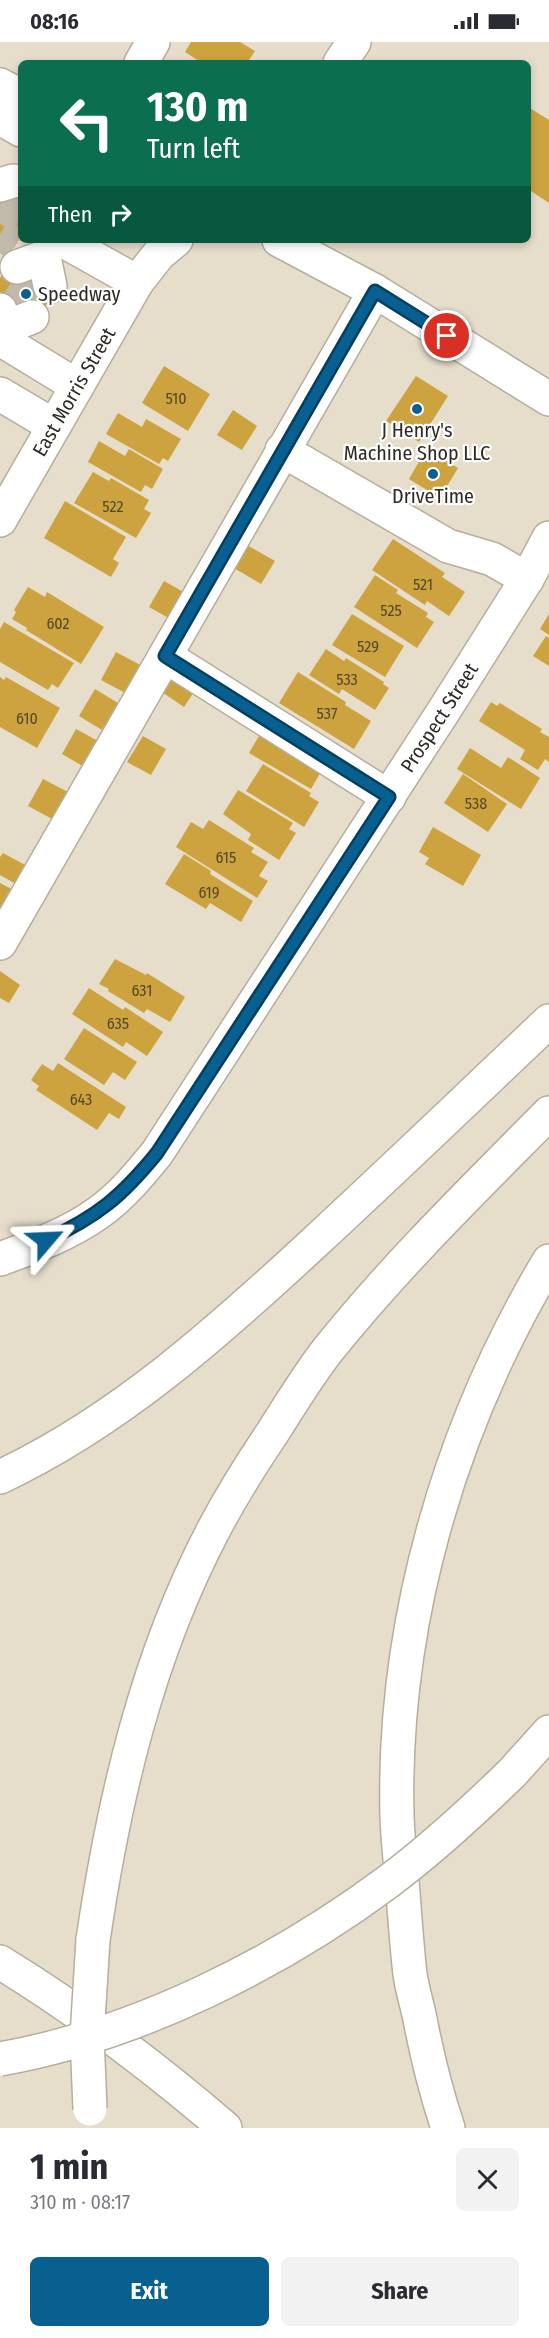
<!DOCTYPE html>
<meta charset="utf-8">
<style>
body{margin:0;font-family:"Fira Sans Condensed",sans-serif;background:#f2f2f3;color:#2b2b33;height:100vh;display:flex;flex-direction:column;font-size:22px;white-space:nowrap}
*{box-sizing:border-box;margin:0}
p{font-size:20px;color:#7c7c81}
.icon{flex:none;width:33px;height:33px;fill:none;stroke:currentColor;stroke-width:2;stroke-linecap:round;stroke-linejoin:round}
.map{position:relative;height:2086px;overflow:hidden}
.sheet{display:flex;flex-direction:column;background:#fff;flex:1}
.sheet>*{flex:none}
.guide{position:absolute;left:18px;top:18px;width:513px;height:183px;border-radius:9px;box-shadow:0 3px 9px #0003;background:#0b6e4f;color:#fff;overflow:hidden}
.pin{position:absolute;display:grid;place-items:center;width:51px;height:51px;color:#fff;margin:-26px;border:3px solid #fff;border-radius:50%;box-shadow:0 2px 6px #0007}
.me{position:absolute;width:66px;margin:-33px;rotate:64deg;stroke-linejoin:round;filter:drop-shadow(0 0 4px #0008)}
.turn{display:flex;align-items:center;gap:21px;height:126px;padding:0 30px;font-size:27px}
.turn .icon{width:78px;height:78px;stroke-width:2.5}
.turn b{display:block;font-size:42px;line-height:51px}
.then{display:flex;align-items:center;height:57px;padding:0 30px;background:#0003;gap:12px;font-size:22px}
.round{display:grid;place-items:center;flex:none;width:63px;height:63px;border-radius:9px;background:#f2f2f3}
.head{display:flex;align-items:center;justify-content:space-between;height:102px;padding:0 30px}
h1{font-size:36px;font-weight:700;line-height:45px}
.action{display:flex;gap:12px;margin-top:auto;padding:12px 30px}
.action a{flex:1;height:69px;border-radius:9px;background:#086091;color:#fff;font-size:24px;font-weight:700;line-height:69px;text-align:center}
.action a+a{background:#f2f2f3;color:#2b2b33}
.status{display:flex;justify-content:space-between;align-items:center;height:42px;padding:0 30px;background:#fff;direction:ltr}
.status svg{height:16px;fill:currentColor}
.map>svg:first-child{display:block}
.building{fill:#cca33f}
.lines{fill:none;stroke-linecap:round;stroke-linejoin:round}
.minor-tunnel{stroke:#c1b9a9;stroke-width:33;stroke-dasharray:33 16;stroke-linecap:butt}
.minor-casing{stroke:#b6ae9c;stroke-width:36}
.major-casing{stroke:#b6ae9c;stroke-width:36}
.highway-casing{stroke:#b6ae9c;stroke-width:36}
.minor{stroke:#fff;stroke-width:33}
.major{stroke:#fff;stroke-width:33}
.highway{stroke:#fff;stroke-width:33}
.highway-bridge-casing{stroke:#b6ae9c;stroke-width:36;stroke-linecap:butt}
.highway-bridge{stroke:#fff;stroke-width:33}
.route-casing{stroke:#053e5e;stroke-width:15}
.route{stroke:#086091;stroke-width:10}
.poi-dot{fill:#086091;stroke:#fff;stroke-width:2}
.labels{text-anchor:middle;dominant-baseline:central;stroke-width:4.5;stroke-linejoin:round;paint-order:stroke}
.number-label{font-size:16px;fill:#55482a}
.poi-label{font-size:20px;fill:#2d2923;stroke:#fff}
.street-label{font-size:20px;fill:#2d2923;stroke:#fff}
</style>
<div class="status"><b>08:16</b><svg viewBox="0 0 49 12"><path d="M0 12V9h3v3zM5 12V6h3v6zM10 12V3h3v9zM15 12V0h3v12zM26 1h20v11H26zM47 4h2v5h-2z"/></svg></div>
<div class="map">
<svg width="549" height="2086" viewBox="0 0 549 2086">
<rect width="100%" height="100%" fill="#e6ddcb"/>
<path class="building" d="M191 0H240L255 9 247 21H202L185 10Z
M528 65 549 78V161L528 147Z
M16 132 21 135V194L14 206 0 198V160Z
M9 221 55 247 38 278 0 256V236Z
M164 324 210 352 188 389 142 361Z
M416 334 448 354 419 400 386 379Z
M233 368 257 384 242 408 217 393Z
M118 371 142 385 146 377 181 397 168 419 163 416 159 422 106 392Z
M99 399 125 414 129 407 163 427 152 447 145 443 141 450 88 420Z
M426 407 458 426 440 456 409 437Z
M93 430 109 439 111 436 149 458 144 467 151 471 136 496 74 461Z
M65 459 126 495 113 517 119 521 111 535 44 496Z
M393 497 445 531 442 535 465 550 449 574 427 559 425 563 372 528Z
M247 503 275 519 261 542 234 526Z
M375 533 398 548 396 551 428 571 426 575 434 580 417 606 354 565Z
M164 539 187 552 172 578 149 565Z
M28 545 45 555 47 550 104 585 81 622 26 588 27 586 12 577 16 570 14 568Z
M352 572 404 604 385 635 332 603Z
M549 572V593L540 587Z
M4 580 74 621 58 646 52 642 48 648 0 620V587Z
M546 594 549 596V624L533 614Z
M326 607 344 619 346 616 384 640 383 642 389 646 375 668 342 647 339 652 309 633Z
M116 610 144 625 129 653 101 638Z
M179 624 201 639 184 665 162 650Z
M298 630 346 660 345 663 371 679 354 707 279 661Z
M0 635 4 638 6 635 60 666 37 706 0 685Z
M95 647 118 661 102 688 79 674Z
M491 660 497 664 500 661 542 687 540 690 549 695V720L545 717 538 728 520 717 525 708 479 679Z
M266 682 327 719 311 747 249 711Z
M76 687 100 700 86 726 62 712Z
M143 694 166 707 151 733 127 720Z
M470 706 501 726 508 715 540 736 521 767 457 727Z
M263 722 311 751 309 754 319 760 304 785 246 749Z
M463 732 507 762 488 790 444 761Z
M43 737 68 750 54 778 28 764Z
M238 748 293 781 289 787 296 791 279 818 248 798 251 792 223 772Z
M209 778 254 806 251 810 268 820 259 834 268 839 257 856 176 805 191 780 203 787Z
M433 785 481 813 463 844 425 822 429 816 419 810Z
M3 811 27 824 16 842 0 833V815Z
M184 812 211 829 210 832 253 859 241 880 210 861 206 867 165 842Z
M0 841 19 851 0 876Z
M115 917 146 933 147 931 185 955 170 980 147 967 144 971 108 949 109 947 99 942Z
M0 929 20 943 9 961 0 956Z
M89 946 123 968 125 965 163 990 147 1014 126 1000 123 1005 72 972Z
M84 986 137 1020 125 1038 113 1030 104 1043 64 1017Z
M58 1021 126 1065 119 1077 109 1071 97 1088 36 1048 39 1044 31 1038 42 1022 53 1029Z"/>
<g class="lines">
<path class="minor-tunnel" d="M0 163 21 175
M0 192 16 202
M15 265 34 235"/>
<g class="minor-casing">
<path id="minor" d="M141 21 153 0
M0 143 13 139
M62 198 137 240
M17 225 44 215 50 244
M0 268 2 287 32 275
M0 297 77 344
M0 352 54 384
M282 408 448 504 492 517 527 537
M165 614 389 755
M0 901 375 249"/>
</g>
<g class="major-casing">
<g id="major">
<path d="M340 21 354 0"/>
<path d="M0 43 21 54"/>
<path d="M0 76 21 88"/>
<path d="M279 198 375 249 549 357"/>
<path id="s1" d="M0 478 137 240 159 212 176 198"/>
<path id="s2" d="M0 1217C33 1205 69 1192 98 1171 121 1155 139 1133 157 1111L445 667 527 537 549 496"/>
</g>
</g>
<g class="highway-casing">
<path id="highway" d="M0 1435C119 1379 219 1289 315 1200 394 1127 471 1053 549 979
M512 1731 549 1690
M93 1898C114 1756 147 1613 215 1485 232 1453 252 1421 273 1390 290 1363 307 1335 327 1309 395 1224 473 1148 549 1071
M0 1920C80 1969 154 2025 225 2086
M448 2086C436 2050 427 2014 420 1977 417 1962 412 1947 410 1932 407 1906 405 1878 403 1851 401 1826 398 1800 397 1775 392 1581 450 1384 549 1219"/>
</g>
<use href="#minor" class="minor"/>
<use href="#major" class="major"/>
<use href="#highway" class="highway"/>
<g class="highway-bridge-casing">
<path id="highway-bridge" d="M0 2017C137 1993 279 1921 389 1839 433 1806 473 1769 512 1731
M90 2067 87 1994 93 1898"/>
</g>
<use href="#highway-bridge" class="highway-bridge"/>
</g>
<g class="lines">
<g class="route-casing">
<path id="route" d="M46 1198C97 1175 122 1154 157 1111L389 755 165 614 375 249 447 294"/>
</g>
<use href="#route" class="route"/>
</g>
<g class="poi-dot">
<circle cx="26" cy="252" r="6"/>
<circle cx="417" cy="367" r="6"/>
<circle cx="433" cy="432" r="6"/>
</g>
<g class="labels">
<g class="number-label">
<text x="176" y="356">510</text>
<text x="113" y="464">522</text>
<text x="423" y="542">521</text>
<text x="391" y="568">525</text>
<text x="58" y="581">602</text>
<text x="368" y="604">529</text>
<text x="347" y="637">533</text>
<text x="327" y="671">537</text>
<text x="27" y="676">610</text>
<text x="476" y="761">538</text>
<text x="226" y="815">615</text>
<text x="209" y="850">619</text>
<text x="142" y="948">631</text>
<text x="118" y="981">635</text>
<text x="81" y="1057">643</text>
</g>
<g class="poi-label">
<text x="38" y="252" text-anchor="start">Speedway</text>
<text x="417" y="388">J Henry's<tspan x="417" dy="23">Machine Shop LLC</tspan></text>
<text x="433" y="454">DriveTime</text>
</g>
<g class="street-label">
<text stroke="none"><textPath href="#s1" startOffset="148">East Morris Street</textPath></text>
<text stroke="none"><textPath href="#s2" startOffset="712">Prospect Street</textPath></text>
</g>
</g>
</svg>
<div class="pin" style="left:447px;top:294px;background:#d93025"><svg class="icon" aria-label="arrive" viewBox="0 0 24 24"><path d="M6 21V4h12l-3 4 3 4H6"/></svg></div>
<svg class="me" style="left:46px;top:1198px" viewBox="-20 -20 40 40"><path d="M0-17L14 15 0 8-14 15z" fill="#086091" stroke="#fff" stroke-width="4"/></svg>
<div class="guide">
<div class="turn"><svg class="icon" aria-label="left" viewBox="0 0 24 24"><path d="M17 20v-9H6M10 6l-5 5 5 5"/></svg><div><b>130 m</b>Turn left</div></div>
<div class="then">Then<svg class="icon" aria-label="right" viewBox="0 0 24 24"><path d="M7 20v-9h11M14 6l5 5-5 5"/></svg></div>
</div>
</div>
<section class="sheet">
<div class="head"><div><h1>1 min</h1><p>310 m · 08:17</p></div><a class="round"><svg class="icon" aria-label="close" viewBox="0 0 24 24"><path d="M6 6l12 12M18 6L6 18"/></svg></a></div>
<div class="action"><a>Exit</a><a>Share</a></div>
</section>
